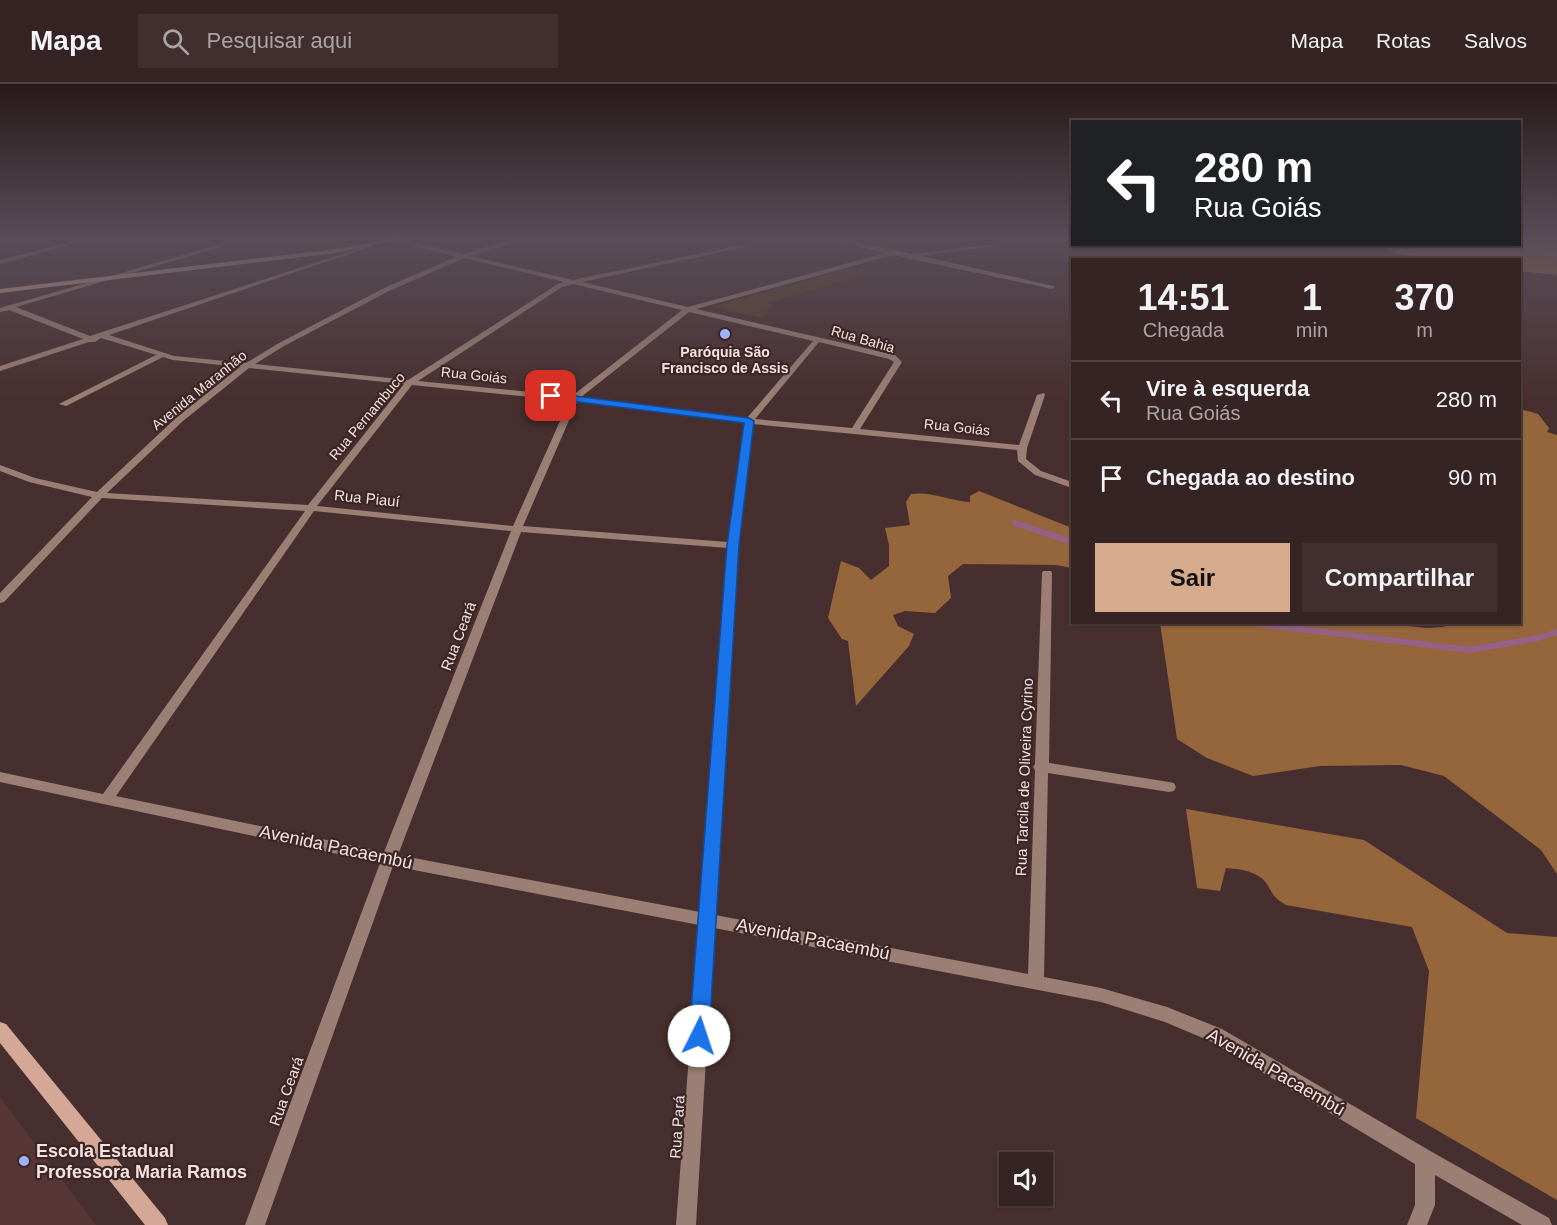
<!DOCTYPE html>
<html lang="pt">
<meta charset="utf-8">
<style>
body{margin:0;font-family:Arial,sans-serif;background:#412f30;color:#f1f3f6;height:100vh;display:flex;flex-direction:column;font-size:22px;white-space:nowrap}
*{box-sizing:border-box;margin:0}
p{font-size:20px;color:#aaa4a6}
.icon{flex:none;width:33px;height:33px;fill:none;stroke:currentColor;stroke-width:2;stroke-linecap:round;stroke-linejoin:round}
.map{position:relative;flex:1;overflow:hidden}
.details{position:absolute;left:1071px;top:174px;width:450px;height:366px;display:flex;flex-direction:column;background:#362323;border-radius:0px;box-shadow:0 2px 4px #0004,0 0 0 2px #504041}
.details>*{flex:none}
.banner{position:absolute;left:1071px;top:36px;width:450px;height:126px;border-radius:0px;box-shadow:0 2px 4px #0004,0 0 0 2px #504041;background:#202124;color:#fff;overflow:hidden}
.tools{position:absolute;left:999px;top:1068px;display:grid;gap:12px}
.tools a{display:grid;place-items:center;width:54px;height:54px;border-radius:0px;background:#362323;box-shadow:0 2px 4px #0004,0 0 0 2px #504041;font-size:30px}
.pin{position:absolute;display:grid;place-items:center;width:51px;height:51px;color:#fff;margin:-26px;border-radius:12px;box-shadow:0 3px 9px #0006}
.me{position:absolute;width:66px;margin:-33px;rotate:4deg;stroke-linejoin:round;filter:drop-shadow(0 0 4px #0008)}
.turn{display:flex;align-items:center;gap:21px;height:126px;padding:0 24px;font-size:27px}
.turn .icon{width:78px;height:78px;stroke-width:2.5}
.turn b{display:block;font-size:42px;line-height:51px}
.eta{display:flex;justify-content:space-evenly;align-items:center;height:102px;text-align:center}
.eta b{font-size:36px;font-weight:600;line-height:42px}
.action{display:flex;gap:12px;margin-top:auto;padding:12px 24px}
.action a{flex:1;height:69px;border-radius:0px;background:#d6ab8b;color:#111;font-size:24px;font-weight:600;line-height:69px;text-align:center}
.action a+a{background:#412f30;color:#f1f3f6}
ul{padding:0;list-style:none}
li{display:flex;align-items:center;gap:18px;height:78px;padding:0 24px;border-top:2px solid #504041}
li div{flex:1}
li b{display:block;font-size:22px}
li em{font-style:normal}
header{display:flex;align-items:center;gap:36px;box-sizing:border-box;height:84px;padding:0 30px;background:#362323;border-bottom:2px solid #504041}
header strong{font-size:28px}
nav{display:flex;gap:33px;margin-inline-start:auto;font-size:21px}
.search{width:420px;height:54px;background:#412f30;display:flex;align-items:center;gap:15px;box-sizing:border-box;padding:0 21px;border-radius:0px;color:#aaa4a6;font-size:22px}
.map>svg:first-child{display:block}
.built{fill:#563636}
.green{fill:#573c24}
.forest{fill:#95653b}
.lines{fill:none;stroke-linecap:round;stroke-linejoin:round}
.stream-far1{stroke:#956187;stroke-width:4}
.stream{stroke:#956187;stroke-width:6}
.lane{fill:#9b7f75;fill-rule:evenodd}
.street{fill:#9b7f75;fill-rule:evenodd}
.secondary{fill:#d4a797;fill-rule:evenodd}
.route{fill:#1a73e8;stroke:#114b97;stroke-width:1.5}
.poi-dot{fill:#a2b2fd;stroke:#3d2525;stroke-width:2}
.labels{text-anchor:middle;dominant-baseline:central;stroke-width:4.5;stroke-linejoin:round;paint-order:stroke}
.far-street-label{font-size:14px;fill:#f3e3e2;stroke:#3d2525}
.far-poi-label{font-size:14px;font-weight:bold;fill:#f3e3e2;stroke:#3d2525}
.street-label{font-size:15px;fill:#f3e3e2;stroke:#3d2525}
.near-street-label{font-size:18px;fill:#f3e3e2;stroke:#3d2525}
.near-poi-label{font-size:18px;font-weight:bold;fill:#f3e3e2;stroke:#3d2525;text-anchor:start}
</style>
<header>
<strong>Mapa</strong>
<div class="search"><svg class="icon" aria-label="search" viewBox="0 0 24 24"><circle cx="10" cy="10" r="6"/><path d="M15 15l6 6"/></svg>Pesquisar aqui</div>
<nav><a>Mapa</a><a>Rotas</a><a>Salvos</a></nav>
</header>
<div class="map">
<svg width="1557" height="1141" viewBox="0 0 1557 1141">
<rect width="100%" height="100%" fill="#482f2f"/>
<path class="built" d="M0 1013 96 1141H0Z"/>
<path class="green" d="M856 183 872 189 767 219 774 222 766 225 770 230 761 234 711 223Z"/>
<path class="forest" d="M1520 154H1557V191L1520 187V176L1420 175 1370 161 1520 160Z
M1520 325 1538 330 1549 344 1547 348 1557 351V790L1541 766 1444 692 1401 681 1320 682 1253 692 1207 674 1177 655 1160 539 1319 538 1330 542 1335 539 1370 538 1427 544 1443 543 1453 539 1520 538Z
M979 407 1072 444V484L1056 481 963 480 948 492 951 514 935 529 905 527 893 531 898 542 914 550 909 562 856 622 848 557 842 555 828 534 841 477 859 484 871 496 889 482V461L885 444 910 441 906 418 911 410C932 407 950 417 970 418V412Z
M1186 725 1364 756 1507 849 1557 853V1116L1416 1034 1429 887 1412 843 1286 821C1273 813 1274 812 1267 800 1258 787 1240 785 1226 784L1220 807 1197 804Z"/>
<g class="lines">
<path class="stream-far1" d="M1500 160 1557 171"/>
<path class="stream" d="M1015 439 1072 458
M1244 538 1470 566 1538 554 1557 548"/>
<path class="lane" d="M158 270 165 272 66 322 59 320Z"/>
<path class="street" d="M86 154H96L0 180V176Z
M242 154H252L16 223 90 252 370 161V163L109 251 174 272 246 279 279 259 384 204 456 173 396 158 398 155 463 170 503 158 519 154H530L470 172 573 196 775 154H787L582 198 688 223 885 169 822 154H834L895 166 1054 202 1055 203 1052 205 893 171 696 225 895 271 902 278 860 345 1019 361 1037 311 1044 309 1045 311 1027 364 1026 375 1041 387 1072 398V404L1035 391 1018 377 1017 366 753 340 738 461 715 831 1028 890 1035 686 1033 683 1035 680 1042 489 1043 487H1051L1052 489 1049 679 1169 698 1174 699 1176 703 1174 707 1169 708 1048 689 1044 893 1101 904 1167 923 1222 945 1432 1068 1549 1134 1552 1141H1522L1435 1091V1121L1427 1141H1407L1415 1121V1080L1210 957 1165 938 1101 918 714 844 696 1141H676L699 841 393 782 265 1141H245L380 779 0 698V688L103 710 305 427 102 414 4 518 0 519V509L92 413 29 398 0 387V381L35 394 97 408 177 333 240 283 173 276 101 254 95 258H89L0 287V282L83 255 9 226 0 228V224ZM464 174 564 198 558 200 408 296 255 280 284 262 389 207ZM573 200 682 226 572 312 418 297 562 203ZM689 228 813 257 747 334 581 313ZM819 258 889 275 894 278 852 344 755 335ZM249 284 404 300 308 421 107 409 183 337ZM412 301 569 317 513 442 317 422ZM577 318 744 339 728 458 523 442ZM314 427 511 447 384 768 116 712ZM521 448 728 464 700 828 398 771Z
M1038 154H1057L919 172 916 170Z"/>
<path class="secondary" d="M350 154H369L366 156Z
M396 154H409L336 169 0 209V205L336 165Z
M0 938 6 940 165 1134 168 1141H145L0 959Z"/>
</g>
<linearGradient id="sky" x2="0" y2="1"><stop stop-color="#281a1a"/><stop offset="0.49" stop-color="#584d58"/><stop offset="1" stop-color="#584d58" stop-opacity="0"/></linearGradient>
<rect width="1557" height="314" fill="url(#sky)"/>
<path class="route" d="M551 309 749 334 754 337 739 461 709 952 706 959 699 961 692 959 689 952 727 461 744 339 547 314 546 312Z"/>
<g class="poi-dot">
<circle cx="725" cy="250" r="6"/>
<circle cx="24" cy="1077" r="6"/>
</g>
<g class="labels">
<g class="far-street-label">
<text transform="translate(863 255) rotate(16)">Rua Bahia</text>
<text transform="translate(474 291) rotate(6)">Rua Goiás</text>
<text transform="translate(199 306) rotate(-39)">Avenida Maranhão</text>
<text transform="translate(367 332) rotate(-50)">Rua Pernambuco</text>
<text transform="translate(957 343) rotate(6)">Rua Goiás</text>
</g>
<g class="far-poi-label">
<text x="725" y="268">Paróquia São<tspan x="725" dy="16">Francisco de Assis</tspan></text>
</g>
<g class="street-label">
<text transform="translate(367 414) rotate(6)">Rua Piauí</text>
<text transform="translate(458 552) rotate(-69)">Rua Ceará</text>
<text transform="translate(1024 693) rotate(-88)">Rua Tarcila de Oliveira Cyrino</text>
<text transform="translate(286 1007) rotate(-70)">Rua Ceará</text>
<text transform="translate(677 1043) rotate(-86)">Rua Pará</text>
</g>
<g class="near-street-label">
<text transform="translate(336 763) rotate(12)">Avenida Pacaembú</text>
<text transform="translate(813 855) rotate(11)">Avenida Pacaembú</text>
<text transform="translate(1276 988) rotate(30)">Avenida Pacaembú</text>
</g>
<g class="near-poi-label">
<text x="36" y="1067">Escola Estadual<tspan x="36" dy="21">Professora Maria Ramos</tspan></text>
</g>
</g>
</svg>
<div class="tools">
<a><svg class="icon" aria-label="sound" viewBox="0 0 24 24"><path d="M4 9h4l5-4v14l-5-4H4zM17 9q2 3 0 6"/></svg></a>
</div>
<div class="pin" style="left:551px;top:312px;background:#d93025"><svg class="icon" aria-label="arrive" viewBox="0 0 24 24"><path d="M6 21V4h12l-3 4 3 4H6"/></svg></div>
<svg class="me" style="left:699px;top:952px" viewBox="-20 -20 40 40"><circle r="19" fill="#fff"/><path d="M0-13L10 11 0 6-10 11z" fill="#1a73e8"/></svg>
<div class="banner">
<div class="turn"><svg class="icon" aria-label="left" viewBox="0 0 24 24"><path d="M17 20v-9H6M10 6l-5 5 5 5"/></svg><div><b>280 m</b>Rua Goiás</div></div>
</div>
<section class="details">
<div class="eta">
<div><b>14:51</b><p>Chegada</p></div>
<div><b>1</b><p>min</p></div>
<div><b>370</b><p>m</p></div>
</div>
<ul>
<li><svg class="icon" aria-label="left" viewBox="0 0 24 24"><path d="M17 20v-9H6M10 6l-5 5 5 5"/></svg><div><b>Vire à esquerda</b><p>Rua Goiás</p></div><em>280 m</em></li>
<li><svg class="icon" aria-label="arrive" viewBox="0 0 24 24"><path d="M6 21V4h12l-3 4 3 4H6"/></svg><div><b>Chegada ao destino</b></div><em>90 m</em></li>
</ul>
<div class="action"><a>Sair</a><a>Compartilhar</a></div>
</section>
</div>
